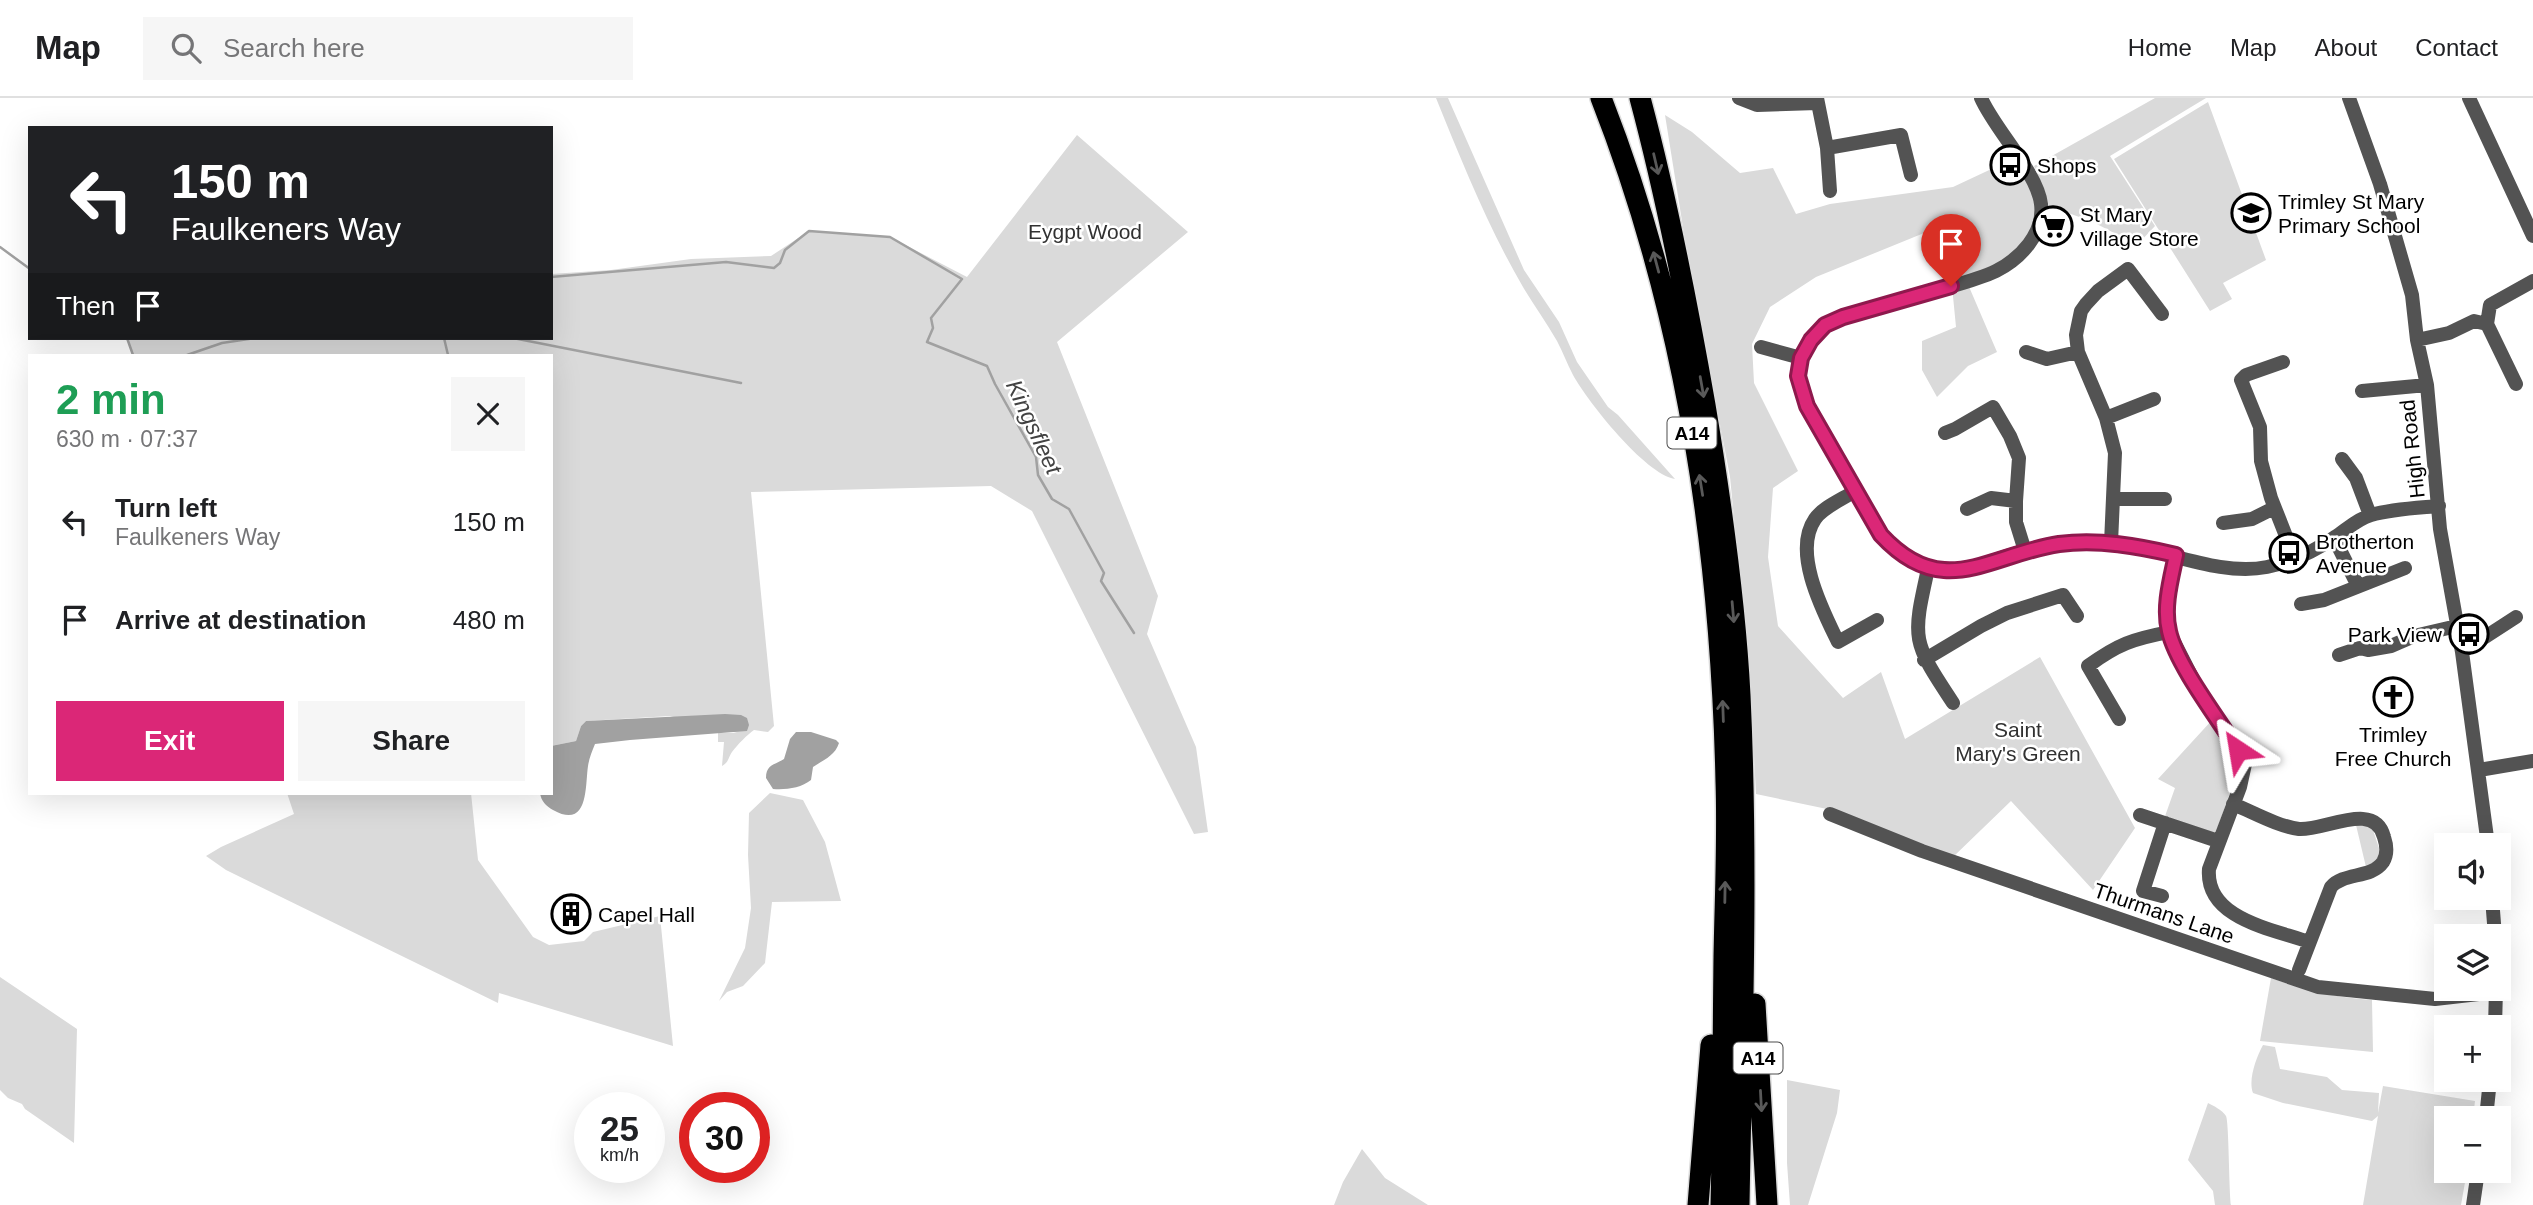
<!DOCTYPE html>
<meta charset="utf-8">
<style>
body{margin:0;font-family:Arial,sans-serif;background:#f6f6f6;color:#202124;height:100vh;display:flex;flex-direction:column;font-size:26px;white-space:nowrap}
*{box-sizing:border-box;margin:0}
p{font-size:23px;color:#757577}
.icon{flex:none;width:38px;height:38px;fill:none;stroke:currentColor;stroke-width:2;stroke-linecap:round;stroke-linejoin:round}
.map{position:relative;flex:1;overflow:hidden}
.sheet{position:absolute;left:28px;top:256px;width:525px;height:441px;display:flex;flex-direction:column;background:#fff;border-radius:0px;box-shadow:0 7px 28px #0002}
.sheet>*{flex:none}
.top-card{position:absolute;left:28px;top:28px;width:525px;height:214px;border-radius:0px;box-shadow:0 7px 28px #0002;background:#202124;color:#fff;overflow:hidden}
.buttons{position:absolute;left:2434px;top:735px;display:grid;gap:14px}
.buttons a{display:grid;place-items:center;width:77px;height:77px;border-radius:0px;background:#fff;box-shadow:0 7px 28px #0002;font-size:35px}
.speed{position:absolute;left:574px;top:994px;display:flex;gap:14px;font-size:35px;font-weight:700;text-align:center}
.speed>*{display:grid;place-content:center;width:91px;height:91px;border-radius:50%;background:#fff;box-shadow:0 7px 28px #0002;line-height:1}
.speed small{font-size:18px;font-weight:400}
.speed .limit{border:10px solid #d22;background:#fff;color:#111}
.pin{position:absolute;display:grid;place-items:center;width:60px;height:60px;color:#fff;margin:-72px -30px;border-radius:50% 50% 50% 0;rotate:-45deg;box-shadow:0 0 7px #0007}
.pin .icon{rotate:45deg}
.me{position:absolute;width:77px;margin:-38px;rotate:327deg;stroke-linejoin:round;filter:drop-shadow(0 0 5px #0008)}
.turn{display:flex;align-items:center;gap:24px;height:147px;padding:0 28px;font-size:32px}
.turn .icon{width:91px;height:91px;stroke-width:2.5}
.turn b{display:block;font-size:49px;line-height:60px}
.then{display:flex;align-items:center;height:66px;padding:0 28px;background:#0003;gap:14px;font-size:26px}
.round{display:grid;place-items:center;flex:none;width:74px;height:74px;border-radius:0px;background:#f6f6f6}
.overview{display:flex;align-items:center;justify-content:space-between;height:119px;padding:0 28px}
h1{font-size:42px;font-weight:800;line-height:52px;color:#1e9e55}
.cta{display:flex;gap:14px;margin-top:auto;padding:14px 28px}
.cta a{flex:1;height:80px;border-radius:0px;background:#db2777;color:#fff;font-size:28px;font-weight:800;line-height:80px;text-align:center}
.cta a+a{background:#f6f6f6;color:#202124}
ul{padding:0;list-style:none}
li{display:flex;align-items:center;gap:21px;height:98px;padding:0 28px}
li div{flex:1}
li b{display:block;font-size:26px}
li em{font-style:normal}
header{display:flex;align-items:center;gap:42px;box-sizing:border-box;height:98px;padding:0 35px;background:#fff;border-bottom:2px solid #e0e0e0}
header strong{font-size:33px}
nav{display:flex;gap:38px;margin-inline-start:auto;font-size:24px}
.search{width:490px;height:63px;background:#f6f6f6;display:flex;align-items:center;gap:18px;box-sizing:border-box;padding:0 24px;border-radius:0px;color:#757577;font-size:26px}
.map>svg:first-child{display:block}
.green{fill:#dadada}
.water{fill:#a1a1a1}
.lines{fill:none;stroke-linecap:round;stroke-linejoin:round}
.stream{stroke:#a1a1a1;stroke-width:2.5}
.highway-casing{stroke:#dbdbdb;stroke-width:24}
.minor{stroke:#535353;stroke-width:14}
.highway{stroke:#000;stroke-width:21}
.oneway{stroke:#595959}
.route-casing{stroke:#8e194d;stroke-width:18}
.route{stroke:#db2777;stroke-width:12}
.labels{text-anchor:middle;dominant-baseline:central;stroke-width:5;stroke-linejoin:round;paint-order:stroke}
.shield{fill:#fff;stroke:#4c4c4c;stroke-width:2}
.shield-label{font-size:19px;font-weight:bold;fill:#000}
.poi-label{font-size:21px;fill:#000;stroke:#fff;text-anchor:start}
.park-label{font-size:21px;fill:#313131;stroke:#fff}
.street-label{font-size:21px;fill:#000;stroke:#fff}
.water-label{font-size:23px;font-style:italic;fill:#424242;stroke:#fff}
</style>
<header>
<strong>Map</strong>
<div class="search"><svg class="icon" aria-label="search" viewBox="0 0 24 24"><circle cx="10" cy="10" r="6"/><path d="M15 15l6 6"/></svg>Search here</div>
<nav><a>Home</a><a>Map</a><a>About</a><a>Contact</a></nav>
</header>
<div class="map">
<svg width="2533" height="1107" viewBox="0 0 2533 1107">
<rect width="100%" height="100%" fill="#fff"/>
<path class="green" d="M1436 0H1448L1524 172 1559 224 1577 264 1608 309 1618 317 1675 381C1645 376 1588 304 1573 277 1567 266 1563 254 1557 243 1546 224 1534 207 1523 189 1488 129 1462 64 1436 0Z
M2155 0H2206L2110 58 2155 128 2137 147 2093 124 2049 108 2034 68Z
M2208 4 2266 162 2223 185 2232 201 2210 213 2114 61Z
M1665 17 1692 34 1740 75 1773 70 1796 116 1830 106 1953 89 2017 59 2041 108 2026 150 1967 184 1997 254 1968 268 1937 299 1922 272V243L1956 229 1952 188 1929 133 1816 179 1770 209 1752 246 1754 285 1798 373 1773 390 1768 459 1778 528 1843 600 1881 574 1905 641 2040 559 2135 730 2093 792 2011 703 1952 760 1827 711 1756 696 1750 582 1730 379 1685 142Z
M1077 37 1188 134 1057 244 1158 498 1147 536 1196 649 1208 734 1194 736 1032 413 991 388 751 394 774 628 768 634 754 632C747 637 738 646 732 654 728 660 729 664 722 668L724 644H718V635H737L670 618 586 623 581 628 576 643 551 648V257H133L127 240H551V176L611 172 691 161 771 158 809 133 890 139 967 179Z
M2213 621 2237 664 2238 672 2215 737 2164 721 2175 690 2158 681Z
M287 695H471L478 762 533 839 549 847 584 843 593 834 660 818 673 948 499 895 498 905 226 772 206 758 221 749 294 716Z
M770 695 803 702 825 744 841 803 772 804 765 865 743 888 727 894 719 903 745 850 751 810 748 757 749 715Z
M2367 725 2373 732 2382 759 2366 769 2356 727Z
M0 879 77 931 74 1045 25 1011 22 1006 8 1000 0 992Z
M2271 880C2305 892 2336 900 2372 902L2373 954 2260 943Z
M2263 947 2275 949 2280 971 2327 979 2342 992 2379 995 2378 1015 2383 988 2475 1003 2473 1020H2446V1073H2467L2461 1107H2363L2378 1018 2372 1023 2283 1005 2253 995C2248 982 2256 960 2263 947Z
M1787 982 1840 992 1837 1015 1808 1107H1790L1787 1065Z
M2208 1005C2214 1008 2222 1012 2226 1018 2229 1024 2229 1092 2231 1107H2215L2213 1093 2188 1062Z
M1362 1051 1385 1080 1428 1107H1334L1343 1084Z"/>
<path class="water" d="M725 616 741 617 747 620 749 627 747 633 630 642 595 646C592 653 589 661 588 668 585 688 589 732 553 712 546 708 541 703 540 695H551V648L576 643 581 628 586 623Z
M796 634H811L836 642 839 645C835 658 823 662 813 669L811 682C801 690 786 692 773 691L766 680C766 666 775 667 784 661L790 641Z"/>
<g class="lines">
<path class="stream" d="M0 149 30 171
M551 179 726 164 774 170 780 165 785 152 809 133 890 139 962 181 931 220 933 230 927 244 987 268 995 286 1036 359 1038 377 1052 401 1069 411 1104 475 1101 483 1134 535
M127 240 133 257
M444 240 448 257
M513 240 741 285
M187 257 222 245 255 240"/>
<g class="highway-casing">
<path id="highway" d="M1601 0C1686 216 1721 453 1726 684 1728 742 1725 801 1724 859 1723 942 1723 1024 1721 1107
M1640 0C1667 101 1687 204 1705 307 1721 403 1735 500 1740 597 1748 767 1742 937 1739 1107
M1755 906 1767 1107
M1698 1107 1711 947"/>
</g>
<path class="minor" d="M1739 0 1757 7 1817 5
M1817 0 1827 50 1830 93
M1981 0C1995 32 2037 74 2041 106 2045 135 2020 161 1996 173 1977 182 1955 187 1935 193 1905 201 1874 210 1843 219 1819 229 1797 251 1799 280 1800 303 1816 324 1827 344 1845 375 1863 406 1881 437 1940 500 1971 464 2036 450 2060 445 2086 444 2110 445 2161 449 2217 479 2267 469 2291 464 2315 453 2335 439 2346 432 2357 421 2371 417 2392 411 2417 410 2439 408
M2349 0 2380 86 2412 197 2417 242 2427 287 2440 431 2462 554 2488 747
M2469 0 2533 138
M1827 50 1901 37 1911 77
M2417 242 2449 235 2474 223 2487 226
M1761 249 1801 260
M2026 254 2047 261 2078 254
M2283 264 2246 277 2241 282 2260 329 2261 363 2271 400 2295 461
M2516 286 2487 226 2490 207 2533 183
M2362 293 2427 287
M2106 320 2154 301
M1945 335 1955 331 1993 309 2010 338 2019 360 2016 403V424L2025 453
M2342 361 2356 380 2370 417
M1855 393C1843 401 1823 409 1815 421 1792 454 1823 513 1838 544L1877 522
M2114 401H2165
M1967 411 1991 400 2016 403
M2223 425 2252 421 2274 410
M2334 440 2358 488
M2111 445 2115 355 2106 320 2078 254 2076 237 2081 213 2086 206 2098 193 2128 171 2162 216
M2176 457 2167 512 2169 534 2197 589 2245 666 2240 689 2209 771C2205 821 2273 831 2309 844
M1928 471C1912 542 1912 543 1953 605
M2301 506 2324 502 2405 470
M2462 554 2516 519
M2339 557 2360 550 2368 552 2391 548 2414 538 2457 528
M1924 562 1981 528 2007 515 2063 497 2077 518
M2119 621 2088 568C2118 546 2133 541 2169 534
M2479 672 2533 663
M2233 706C2253 714 2277 728 2299 731 2324 733 2375 702 2384 739 2387 748 2388 756 2383 764 2371 781 2344 774 2331 789L2299 872
M1830 716 1922 753 2318 889 2435 901 2496 894
M2140 717 2218 743
M2162 798 2143 793 2165 725
M2492 800 2495 838
M2495 929 2496 891
M2486 1020 2490 982
M2473 1107 2478 1073"/>
<use href="#highway" class="highway"/>
</g>
<defs><path id="oneway-shaft" d="M-6 0H5M1.5-3L5.5 0L1.5 3" fill="none" stroke-width="1.6" stroke-linecap="round" stroke-linejoin="round" transform="scale(1.75)"/></defs>
<g class="oneway">
<use href="#oneway-shaft" transform="translate(1656 66) rotate(77)"/>
<use href="#oneway-shaft" transform="translate(1656 164) rotate(-105)"/>
<use href="#oneway-shaft" transform="translate(1702 289) rotate(80)"/>
<use href="#oneway-shaft" transform="translate(1701 387) rotate(-99)"/>
<use href="#oneway-shaft" transform="translate(1733 514) rotate(85)"/>
<use href="#oneway-shaft" transform="translate(1723 613) rotate(-92)"/>
<use href="#oneway-shaft" transform="translate(1725 794) rotate(-89)"/>
<use href="#oneway-shaft" transform="translate(1761 1003) rotate(87)"/>
</g>
<g class="lines">
<g class="route-casing">
<path id="route" d="M1951 188 1843 219 1825 227 1811 242 1801 260 1798 278 1807 308 1881 437C1943 504 1988 457 2059 446 2099 441 2138 448 2176 457 2171 481 2163 509 2169 533 2176 566 2219 622 2238 652"/>
</g>
<use href="#route" class="route"/>
</g>
<defs>
<g id="bus-ring" transform="scale(2.0125)"><circle r="9.5" fill="#fff" stroke="#000" stroke-width="1.5"/><path d="M-5-6H5V4H4V6H2V4H-2V6H-4V4H-5ZM-3.5-4V0h7V-4ZM-3.5 1.2v1.5H-2V1.2ZM2 1.2v1.5H3.5V1.2Z" fill="#000"/></g>
<g id="school-ring" transform="scale(2.0125)"><circle r="9.5" fill="#fff" stroke="#000" stroke-width="1.5"/><path d="M0-5L7-2L0 1L-7-2ZM-4 1L0 2.5L4 1V4Q0 6-4 4Z" fill="#000"/></g>
<g id="supermarket-ring" transform="scale(2.0125)"><circle r="9.5" fill="#fff" stroke="#000" stroke-width="1.5"/><path d="M-6-5.5h2.5l.6 2H6L4.5 2H-2.5L-4.4-4H-6ZM-1.5 3.2a1.3 1.3 0 1 0 .1 0ZM3 3.2a1.3 1.3 0 1 0 .1 0Z" fill="#000"/></g>
<g id="church-ring" transform="scale(2.0125)"><circle r="9.5" fill="#fff" stroke="#000" stroke-width="1.5"/><path d="M-1.2-6h2.4v3.5h3.3v2.4h-3.3V6h-2.4V-.1h-3.3v-2.4h3.3Z" fill="#000"/></g>
<g id="building-ring" transform="scale(2.0125)"><circle r="9.5" fill="#fff" stroke="#000" stroke-width="1.5"/><path d="M-4-6H4V6H1V3H-1V6H-4ZM-2.5-4.3h1.7v1.8h-1.7ZM.8-4.3h1.7v1.8H.8ZM-2.5-1h1.7V.8h-1.7ZM.8-1h1.7V.8H.8Z" fill="#000"/></g>
</defs>
<g fill-rule="evenodd">
<use href="#bus-ring" x="2010" y="67"/>
<use href="#school-ring" x="2251" y="115"/>
<use href="#supermarket-ring" x="2053" y="128"/>
<use href="#bus-ring" x="2289" y="455"/>
<use href="#bus-ring" x="2469" y="536"/>
<use href="#church-ring" x="2393" y="599"/>
<use href="#building-ring" x="571" y="816"/>
</g>
<g class="labels">
<g class="shield">
<rect x="1667.5" y="319.5" width="49" height="31" rx="5"/>
<rect x="1733.5" y="944.5" width="49" height="31" rx="5"/>
</g>
<g class="shield-label">
<text x="1692" y="335">A14</text>
<text x="1758" y="960">A14</text>
</g>
<g class="poi-label">
<text x="2037" y="67">Shops</text>
<text x="2278" y="103">Trimley St Mary<tspan x="2278" dy="24">Primary School</tspan></text>
<text x="2080" y="116">St Mary<tspan x="2080" dy="24">Village Store</tspan></text>
<text x="2316" y="443">Brotherton<tspan x="2316" dy="24">Avenue</tspan></text>
<text x="2442" y="536" text-anchor="end">Park View</text>
<text x="2393" y="636" text-anchor="middle">Trimley<tspan x="2393" dy="24">Free Church</tspan></text>
<text x="598" y="816">Capel Hall</text>
</g>
<g class="park-label">
<text x="1085" y="133">Eygpt Wood</text>
<text x="2018" y="631">Saint<tspan x="2018" dy="24">Mary's Green</tspan></text>
</g>
<g class="street-label">
<text transform="translate(2412 351) rotate(-96)">High Road</text>
<text transform="translate(2164 815) rotate(19)">Thurmans Lane</text>
</g>
<g class="water-label">
<text transform="translate(1034 329) rotate(65)">Kingsfleet</text>
</g>
</g>
</svg>
<div class="buttons">
<a><svg class="icon" aria-label="sound" viewBox="0 0 24 24"><path d="M4 9h4l5-4v14l-5-4H4zM17 9q2 3 0 6"/></svg></a>
<a><svg class="icon" aria-label="layers" viewBox="0 0 24 24"><path d="M12 4l9 5-9 5-9-5zM3 14l9 5 9-5"/></svg></a>
<a>+</a>
<a>−</a>
</div>
<div class="speed"><div>25<small>km/h</small></div><div class="limit">30</div></div>
<div class="pin" style="left:1951px;top:188px;background:#d93025"><svg class="icon" aria-label="arrive" viewBox="0 0 24 24"><path d="M6 21V4h12l-3 4 3 4H6"/></svg></div>
<svg class="me" style="left:2238px;top:652px" viewBox="-20 -20 40 40"><path d="M0-17L14 15 0 8-14 15z" fill="#db2777" stroke="#fff" stroke-width="4"/></svg>
<div class="top-card">
<div class="turn"><svg class="icon" aria-label="left" viewBox="0 0 24 24"><path d="M17 20v-9H6M10 6l-5 5 5 5"/></svg><div><b>150 m</b>Faulkeners Way</div></div>
<div class="then">Then<svg class="icon" aria-label="arrive" viewBox="0 0 24 24"><path d="M6 21V4h12l-3 4 3 4H6"/></svg></div>
</div>
<section class="sheet">
<div class="overview"><div><h1>2 min</h1><p>630 m · 07:37</p></div><a class="round"><svg class="icon" aria-label="close" viewBox="0 0 24 24"><path d="M6 6l12 12M18 6L6 18"/></svg></a></div>
<ul>
<li><svg class="icon" aria-label="left" viewBox="0 0 24 24"><path d="M17 20v-9H6M10 6l-5 5 5 5"/></svg><div><b>Turn left</b><p>Faulkeners Way</p></div><em>150 m</em></li>
<li><svg class="icon" aria-label="arrive" viewBox="0 0 24 24"><path d="M6 21V4h12l-3 4 3 4H6"/></svg><div><b>Arrive at destination</b></div><em>480 m</em></li>
</ul>
<div class="cta"><a>Exit</a><a>Share</a></div>
</section>
</div>
